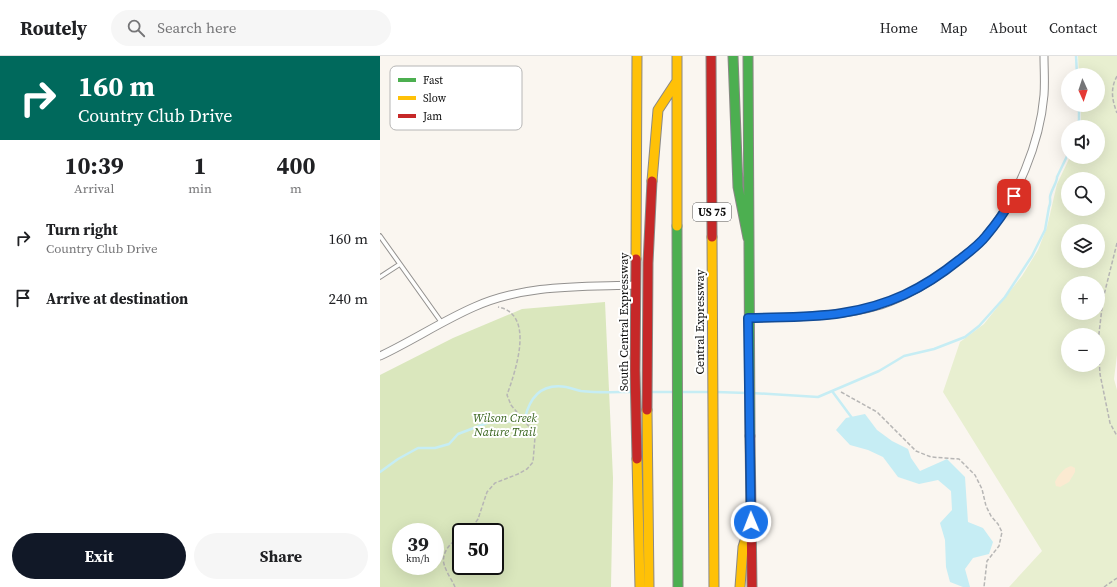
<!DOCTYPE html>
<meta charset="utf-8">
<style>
body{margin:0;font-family:"Source Serif 4",serif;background:#f6f6f6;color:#202124;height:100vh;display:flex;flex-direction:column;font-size:15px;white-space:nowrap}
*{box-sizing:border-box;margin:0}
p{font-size:13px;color:#757577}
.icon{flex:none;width:22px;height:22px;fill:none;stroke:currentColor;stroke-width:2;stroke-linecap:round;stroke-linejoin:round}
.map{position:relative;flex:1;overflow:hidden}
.details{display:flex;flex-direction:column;background:#fff;width:380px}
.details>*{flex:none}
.hud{background:#00695c;color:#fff;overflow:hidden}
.needle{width:26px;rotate:177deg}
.fabs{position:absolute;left:681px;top:12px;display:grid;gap:8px}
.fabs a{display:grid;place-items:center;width:44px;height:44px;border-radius:50%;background:#fff;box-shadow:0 4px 16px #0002;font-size:20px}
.speed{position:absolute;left:12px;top:467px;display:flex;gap:8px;font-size:20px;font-weight:700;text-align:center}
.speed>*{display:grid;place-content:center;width:52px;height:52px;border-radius:50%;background:#fff;box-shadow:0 4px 16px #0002;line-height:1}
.speed small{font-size:10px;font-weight:400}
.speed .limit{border:2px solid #111;border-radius:6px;background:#fff;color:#111}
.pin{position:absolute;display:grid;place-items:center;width:34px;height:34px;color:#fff;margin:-17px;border-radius:8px;box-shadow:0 2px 6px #0006}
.me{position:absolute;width:44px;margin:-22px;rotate:359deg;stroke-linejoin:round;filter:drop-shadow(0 0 3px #0008)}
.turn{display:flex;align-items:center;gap:14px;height:84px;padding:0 12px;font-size:18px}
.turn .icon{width:52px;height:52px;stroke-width:2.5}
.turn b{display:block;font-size:28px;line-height:34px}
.eta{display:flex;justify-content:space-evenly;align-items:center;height:68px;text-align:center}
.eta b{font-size:24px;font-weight:700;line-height:28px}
.primary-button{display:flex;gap:8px;margin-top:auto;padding:8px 12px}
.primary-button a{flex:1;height:46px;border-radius:24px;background:#111827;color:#fff;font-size:16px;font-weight:700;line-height:46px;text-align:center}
.primary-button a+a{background:#f6f6f6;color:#202124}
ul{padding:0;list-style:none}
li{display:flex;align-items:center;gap:12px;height:60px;padding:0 12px}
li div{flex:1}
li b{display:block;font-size:15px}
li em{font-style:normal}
header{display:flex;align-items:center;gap:24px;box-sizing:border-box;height:56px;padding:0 20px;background:#fff;border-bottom:1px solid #e0e0e0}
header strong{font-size:19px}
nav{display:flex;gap:22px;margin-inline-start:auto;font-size:14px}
.search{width:280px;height:36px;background:#f6f6f6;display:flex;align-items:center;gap:10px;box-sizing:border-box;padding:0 14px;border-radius:22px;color:#757577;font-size:15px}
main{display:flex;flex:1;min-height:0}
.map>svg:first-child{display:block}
.green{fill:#e8efd0;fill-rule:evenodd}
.forest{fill:#dae7bd;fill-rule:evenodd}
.sand{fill:#fbead1}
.water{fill:#c6edf4}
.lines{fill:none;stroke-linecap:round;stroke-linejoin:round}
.stream{stroke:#c6edf4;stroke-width:2.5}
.lane-casing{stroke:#93918f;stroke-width:5.5}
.street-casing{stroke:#93918f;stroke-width:9}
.fast-casing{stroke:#8a8885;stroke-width:11}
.slow-casing{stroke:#8a8885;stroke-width:11}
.jam-casing{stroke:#8a8885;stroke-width:11}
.path{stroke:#b7b6b5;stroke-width:1.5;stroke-dasharray:4 2;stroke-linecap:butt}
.lane{stroke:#fefefd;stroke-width:3.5}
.street{stroke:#fefefd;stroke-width:7}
.fast{stroke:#4caf50;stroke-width:9}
.slow{stroke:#ffc107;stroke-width:9}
.jam{stroke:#c62828;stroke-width:9}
.route-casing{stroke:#114b97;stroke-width:10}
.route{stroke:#1a73e8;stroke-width:7}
.labels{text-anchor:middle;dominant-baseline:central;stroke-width:4;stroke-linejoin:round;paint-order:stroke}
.shield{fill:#fff;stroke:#555;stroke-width:1}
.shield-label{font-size:11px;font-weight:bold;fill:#0c0c0c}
.street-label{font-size:12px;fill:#0c0c0c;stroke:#fff}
.park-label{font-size:12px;font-style:italic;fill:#38641c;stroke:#fff}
.key{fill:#fff;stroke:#b6b6b6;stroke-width:1}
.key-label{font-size:11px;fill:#0c0c0c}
</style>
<header>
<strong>Routely</strong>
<div class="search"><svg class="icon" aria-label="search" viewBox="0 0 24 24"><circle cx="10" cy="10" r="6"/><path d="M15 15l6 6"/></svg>Search here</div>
<nav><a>Home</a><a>Map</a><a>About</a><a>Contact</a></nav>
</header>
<main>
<section class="details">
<div class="hud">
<div class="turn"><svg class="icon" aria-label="right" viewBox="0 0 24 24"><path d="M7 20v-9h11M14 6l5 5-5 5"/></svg><div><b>160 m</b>Country Club Drive</div></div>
</div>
<div class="eta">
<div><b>10:39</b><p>Arrival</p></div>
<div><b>1</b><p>min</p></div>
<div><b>400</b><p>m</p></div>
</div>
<ul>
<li><svg class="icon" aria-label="right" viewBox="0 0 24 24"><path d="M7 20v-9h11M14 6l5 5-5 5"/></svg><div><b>Turn right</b><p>Country Club Drive</p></div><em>160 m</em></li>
<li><svg class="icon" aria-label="arrive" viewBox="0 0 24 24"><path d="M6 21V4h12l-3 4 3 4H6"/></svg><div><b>Arrive at destination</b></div><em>240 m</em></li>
</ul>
<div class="primary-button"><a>Exit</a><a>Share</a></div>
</section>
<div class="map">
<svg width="737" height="531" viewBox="0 0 737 531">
<rect width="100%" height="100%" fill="#faf6f0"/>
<path class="green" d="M698 0H737V299L734 323 737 334V531H629L662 495 563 336 580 286 604 268 642 220 658 194 667 171 677 128 690 101H718V71H701V49H718V19H699ZM688 123H718V153H688ZM688 175H718V205H688ZM688 227H718V257H688ZM688 279H718V309H688Z"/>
<path class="forest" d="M225 246 233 422 231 531H0V319L73 282 142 253ZM21 476H55V510H21ZM81 476H115V510H81Z"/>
<path class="sand" d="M691 410 695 412V416L689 426 680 431 676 430 675 426C678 419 684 412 691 410Z"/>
<path class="water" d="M485 358 497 374 512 385 528 393 531 402 540 415 567 403 585 421 588 466 603 472 613 486 609 498 593 502 585 513 590 531H583L570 526 566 511 565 484 560 467 572 454 571 435 558 424 539 428 518 421 503 401 488 394 470 389 456 374 466 362Z"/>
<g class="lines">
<path class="stream" d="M696 0 697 19
M699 71V49
M452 335 472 362
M270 336H293
M302 336H329
M336 336 367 337
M372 337 438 341 499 315 524 300 554 293 585 281 599 270 625 241 652 200 665 174 669 151C671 147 670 146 670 141 671 134 677 127 677 121L688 98
M0 416 18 403 38 392H55L69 388 78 378 107 367 133 365 145 362C150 341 162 327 186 331 191 332 196 334 201 335 218 337 236 336 253 336"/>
<g class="lane-casing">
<path id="lane" d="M0 180 62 267
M0 221 20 208"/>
</g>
<g class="street-casing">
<path id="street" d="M369 262C413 261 458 262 501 249 528 240 552 225 574 208 585 199 597 191 606 180 637 143 660 87 664 39 665 26 664 13 664 0
M0 300C32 285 62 265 94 251 145 228 201 231 255 229"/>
</g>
<g class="fast-casing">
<path id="fast" d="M353 0 358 131 368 182
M368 0 370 380
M297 170 298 531"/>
</g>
<g class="slow-casing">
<path id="slow" d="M297 0V170
M272 125 278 54 297 25
M332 181 334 531
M256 203 257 0
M267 354 269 531
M257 403 260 531
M360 531 363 491 371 466"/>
</g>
<g class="jam-casing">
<path id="jam" d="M331 0 332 181
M256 203 255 314 257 403
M267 354 268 207 272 125
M370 380 372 531"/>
</g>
<path class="path" d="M737 20C730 33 732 44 737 57
M737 187 723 243 718 286 720 318 730 367 737 380
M461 336 497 356 536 395 551 401 579 403 595 419 602 433 606 450 611 460 618 468 622 476 619 490 607 505 604 531
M89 476 98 463 107 436 115 427 138 418 147 413 153 406 155 381 151 373 131 349 127 339C135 316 156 258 118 251
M75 531C72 524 66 516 64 508 61 497 71 485 81 481
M724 531 737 522"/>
<use href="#lane" class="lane"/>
<use href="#street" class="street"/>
<use href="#fast" class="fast"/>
<use href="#slow" class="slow"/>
<use href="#jam" class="jam"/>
</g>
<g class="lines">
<g class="route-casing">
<path id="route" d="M371 466 368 262C400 261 431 262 462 257 508 250 543 233 579 204 588 197 599 189 606 180 617 167 626 154 634 140"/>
</g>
<use href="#route" class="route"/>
</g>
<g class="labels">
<rect class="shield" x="313" y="147" width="38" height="18" rx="3"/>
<g class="shield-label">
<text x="332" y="156">US 75</text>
</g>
<g class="street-label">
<text transform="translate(244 266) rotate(-90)">South Central Expressway</text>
<text transform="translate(320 266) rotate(-90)">Central Expressway</text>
</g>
<g class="park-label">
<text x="125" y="362">Wilson Creek<tspan x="125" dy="14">Nature Trail</tspan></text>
</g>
</g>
<rect x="10" y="10" width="132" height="64" rx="6" class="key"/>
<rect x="18" y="22" width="18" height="4" fill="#4caf50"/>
<rect x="18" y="40" width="18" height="4" fill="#ffc107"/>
<rect x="18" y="58" width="18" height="4" fill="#c62828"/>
<g class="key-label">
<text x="43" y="28">Fast</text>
<text x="43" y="46">Slow</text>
<text x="43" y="64">Jam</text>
</g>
</svg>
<div class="fabs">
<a><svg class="needle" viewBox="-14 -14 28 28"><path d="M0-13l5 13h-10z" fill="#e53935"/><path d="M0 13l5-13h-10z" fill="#757577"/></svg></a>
<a><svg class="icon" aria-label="sound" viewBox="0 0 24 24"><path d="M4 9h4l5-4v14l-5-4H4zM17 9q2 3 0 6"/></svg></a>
<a><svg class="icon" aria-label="search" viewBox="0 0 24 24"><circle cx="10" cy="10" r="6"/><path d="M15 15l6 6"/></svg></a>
<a><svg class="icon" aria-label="layers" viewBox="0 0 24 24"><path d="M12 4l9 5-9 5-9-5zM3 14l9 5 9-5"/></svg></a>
<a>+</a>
<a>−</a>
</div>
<div class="speed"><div>39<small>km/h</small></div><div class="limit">50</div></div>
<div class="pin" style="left:634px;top:140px;background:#d93025"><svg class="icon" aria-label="arrive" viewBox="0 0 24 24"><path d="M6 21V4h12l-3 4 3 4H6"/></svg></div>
<svg class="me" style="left:371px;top:466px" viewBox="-20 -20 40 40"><circle r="17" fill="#1a73e8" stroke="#fff" stroke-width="3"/><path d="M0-11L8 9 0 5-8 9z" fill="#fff"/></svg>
</div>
</main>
